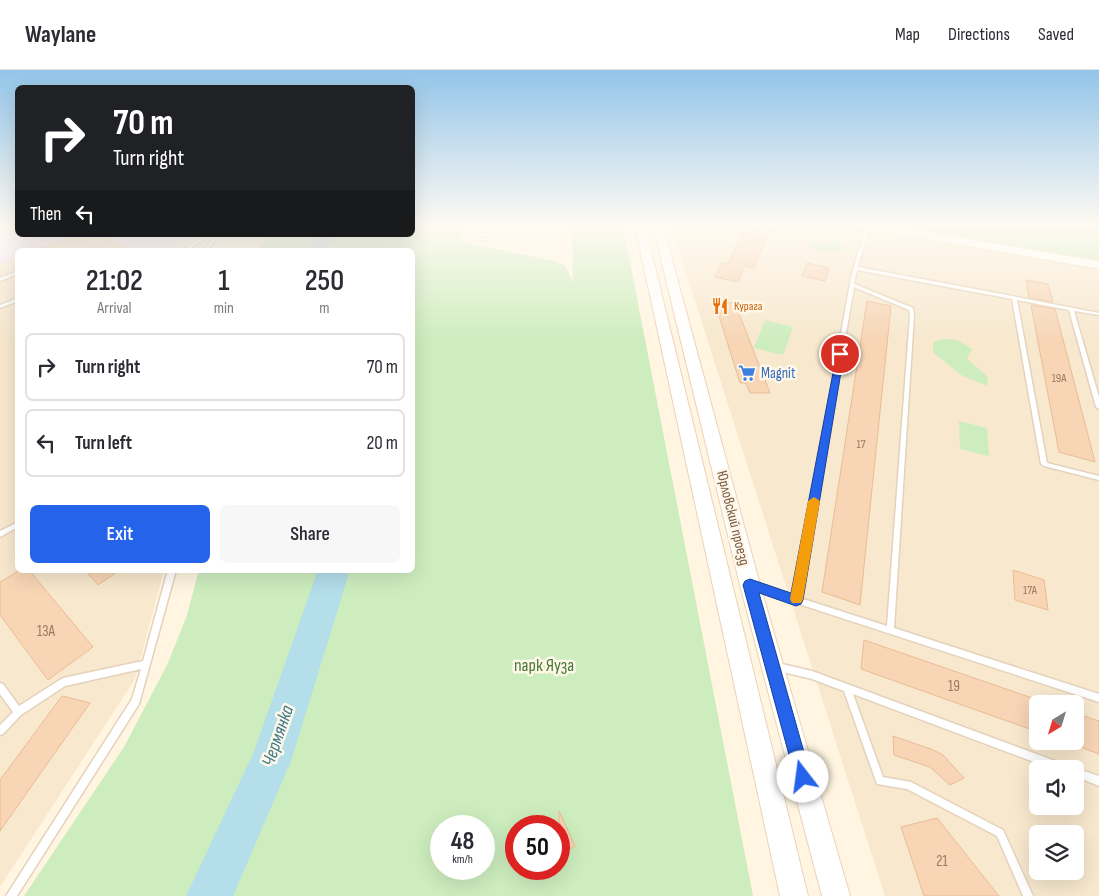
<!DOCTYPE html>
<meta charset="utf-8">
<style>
body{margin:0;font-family:"Sofia Sans Condensed",sans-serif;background:#f7f7f7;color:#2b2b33;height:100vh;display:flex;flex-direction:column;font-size:19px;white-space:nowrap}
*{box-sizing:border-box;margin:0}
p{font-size:16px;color:#7c7c81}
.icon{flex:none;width:28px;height:28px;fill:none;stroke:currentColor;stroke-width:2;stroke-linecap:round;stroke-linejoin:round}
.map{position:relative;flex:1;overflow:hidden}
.details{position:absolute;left:15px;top:178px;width:400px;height:325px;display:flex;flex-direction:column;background:#fff;border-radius:8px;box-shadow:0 5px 20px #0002}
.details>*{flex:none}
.hud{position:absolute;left:15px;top:15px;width:400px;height:152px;border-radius:8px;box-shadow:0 5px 20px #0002;background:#202124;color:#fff;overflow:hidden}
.needle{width:32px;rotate:218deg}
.fabs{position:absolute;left:1029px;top:625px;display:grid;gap:10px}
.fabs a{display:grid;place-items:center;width:55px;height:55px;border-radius:8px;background:#fff;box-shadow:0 5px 20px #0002;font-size:25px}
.speed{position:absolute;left:430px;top:745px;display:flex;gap:10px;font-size:25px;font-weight:700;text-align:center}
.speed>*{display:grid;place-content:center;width:65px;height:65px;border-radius:50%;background:#fff;box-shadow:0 5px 20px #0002;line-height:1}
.speed small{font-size:12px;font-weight:400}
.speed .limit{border:8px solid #d22;background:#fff;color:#111}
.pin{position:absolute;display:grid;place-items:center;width:42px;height:42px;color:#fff;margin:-21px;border:2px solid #fff;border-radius:50%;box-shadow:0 1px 5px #0007}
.me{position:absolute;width:55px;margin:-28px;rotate:345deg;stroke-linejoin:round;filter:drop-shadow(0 0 4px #0008)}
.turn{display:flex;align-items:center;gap:18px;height:105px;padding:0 15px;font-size:22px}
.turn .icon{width:65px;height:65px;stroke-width:2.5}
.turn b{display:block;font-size:35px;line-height:42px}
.then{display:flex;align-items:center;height:48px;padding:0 15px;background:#0003;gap:10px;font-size:19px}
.eta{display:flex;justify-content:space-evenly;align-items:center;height:85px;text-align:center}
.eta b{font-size:30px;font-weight:600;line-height:35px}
.cta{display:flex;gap:10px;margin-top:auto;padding:10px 15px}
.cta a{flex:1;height:58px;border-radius:8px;background:#2563eb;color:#fff;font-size:20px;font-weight:600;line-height:58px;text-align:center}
.cta a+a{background:#f7f7f7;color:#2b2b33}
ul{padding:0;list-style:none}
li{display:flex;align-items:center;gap:15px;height:68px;margin:0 10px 8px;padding:0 5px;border:2px solid #e1e1e2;border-radius:8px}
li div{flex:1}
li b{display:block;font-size:19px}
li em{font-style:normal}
header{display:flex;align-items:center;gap:30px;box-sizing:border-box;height:70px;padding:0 25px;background:#fff;border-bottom:1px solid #e1e1e2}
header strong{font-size:24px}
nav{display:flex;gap:28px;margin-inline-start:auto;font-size:18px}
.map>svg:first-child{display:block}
.residential{fill:#f7e8ce;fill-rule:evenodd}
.education{fill:#f2defb}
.green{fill:#cdedbe;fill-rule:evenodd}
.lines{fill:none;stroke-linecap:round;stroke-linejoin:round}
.river{fill:#b3deea;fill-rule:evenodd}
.building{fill:#f7d5b5;stroke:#ebbc94}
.service-casing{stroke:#e4d2bc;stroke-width:3}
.secondary-casing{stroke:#e9d3b9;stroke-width:2}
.service{fill:#fff;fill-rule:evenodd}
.secondary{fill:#fff;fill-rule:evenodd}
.route{fill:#2563eb;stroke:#184099}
.slow{fill:#f59e0b}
.labels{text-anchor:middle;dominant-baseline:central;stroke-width:5;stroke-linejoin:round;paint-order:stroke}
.far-food-label{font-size:12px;fill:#c56008;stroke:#fff8e9;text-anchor:start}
.number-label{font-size:12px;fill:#987a61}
.shop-label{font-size:15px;fill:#366cbe;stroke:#fff8e9;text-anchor:start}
.street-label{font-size:15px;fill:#785b45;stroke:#fff8e9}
.near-number-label{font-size:15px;fill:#987a61}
.near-park-label{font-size:18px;fill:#477a39;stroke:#fff8e9}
.near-water-label{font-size:19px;font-style:italic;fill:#3c7a8e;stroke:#fff8e9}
</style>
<header>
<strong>Waylane</strong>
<nav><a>Map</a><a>Directions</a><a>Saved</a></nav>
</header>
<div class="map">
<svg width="1099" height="826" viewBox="0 0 1099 826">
<rect width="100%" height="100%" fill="#fff5e1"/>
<path class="residential" d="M0 156H17L18 165H213L201 180H18V500H164L135 609 0 817Z
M671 156H847L1099 199V826H885ZM1038 634H1075V671H1038ZM1038 699H1075V736H1038ZM1038 764H1075V801H1038Z"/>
<path class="education" d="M0 156H17L18 165 196 166 165 180H18L17 188 0 194Z"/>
<path class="green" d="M413 156H461L460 171 554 191 565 196 573 211 572 156H623L753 826H24L124 677 167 595 186 548 199 500H412V180H258L267 165H412ZM441 756H484V799H441ZM516 756H559V799H516Z
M881 156 1099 157V194Z
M838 171 846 181 815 182 808 172Z
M765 250 793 257 783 285 754 278Z
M943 269 957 270 972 279 967 289 988 307 987 316 961 305 933 282V272Z
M959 351 987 358 989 386 960 379Z"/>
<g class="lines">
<path class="river" d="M318 165H337L324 180H305Z
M318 500H350L291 691 233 826H186L253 684Z"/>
</g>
<path class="building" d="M755 156H771L754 198 744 196 738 212 715 207 722 193 728 194 743 162 752 163Z
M73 165H94L101 169 106 167 128 180 100 178 36 180Z
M807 193 829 198 825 211 802 206Z
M1026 210 1048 214 1053 232 1029 228Z
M867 231 891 236 860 535 822 522Z
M715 233H735L770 323H750L746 313H740Z
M1031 235 1055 239 1095 392 1059 382Z
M20 500H29L93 577 48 610 0 545V512Z
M85 500H120L98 515Z
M1013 500 1044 510 1048 540 1015 530Z
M864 570 1038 630V662L861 599Z
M62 626 90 633 0 761V710Z
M1075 643 1099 651V684L1075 675Z
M893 666 931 679 943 685 964 708 950 715 930 697 894 685Z
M559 741 575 776 559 786Z
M937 748 999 826H924L901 757Z"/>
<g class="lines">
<g class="service-casing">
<path id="service" d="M467 156H471L469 164 483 169 499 165V156H503V166L483 171 466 166Z
M866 156H870L858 197 1012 226H1014L1016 227 1099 243V245L1074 241 1099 327V339L1096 337 1069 240 1017 230 1047 393 1099 406V410L1044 396 1041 394 1012 229 857 200 854 214 913 238 914 245 894 558 1099 624V632L750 518 749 516 750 514 753 513 793 526 852 203ZM854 217 909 240 910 245 887 556 800 528Z
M205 165H210L188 180H183Z
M217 165H221L207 180H203Z
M18 201V204L0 211V208Z
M18 228V231L0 238V235Z
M18 452V457L0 467V461Z
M168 500H176L139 634 17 826H6L132 629 141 599 65 616 21 645 3 664 0 665V655L13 642 0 624V613L3 614 19 636 63 608 143 591Z
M778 593 812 601 1069 696 1070 699H1053L853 624 883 707 911 712 1003 760 1033 826H1023L997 766 907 719 877 714 844 621 812 609 775 600 774 597 775 594Z
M1075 698 1099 706V716L1075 706V699H1072Z"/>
</g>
<g class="secondary-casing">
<path id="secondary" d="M635 156H645L808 826H780Z
M653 156H663L760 515 850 826H822L740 515Z
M866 156H891L1099 191V199L871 159Z"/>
</g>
<use href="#service" class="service"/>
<use href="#secondary" class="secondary"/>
</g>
<linearGradient id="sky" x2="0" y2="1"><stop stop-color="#93c5e9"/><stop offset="0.57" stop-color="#fffaf2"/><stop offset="1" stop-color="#fffaf2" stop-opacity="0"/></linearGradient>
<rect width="1099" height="272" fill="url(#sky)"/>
<path class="route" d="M837 282 844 284 803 530 801 534 796 536 759 523 811 707 809 713 803 715 797 713 795 707 743 515 745 511 750 509 791 523Z"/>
<path class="slow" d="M814 427 820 431 803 529 801 533H792L790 529 808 431Z"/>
<defs>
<g id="restaurant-bare" transform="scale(1.35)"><path d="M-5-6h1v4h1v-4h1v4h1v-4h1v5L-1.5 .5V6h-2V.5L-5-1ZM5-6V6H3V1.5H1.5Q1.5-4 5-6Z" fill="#e8710a" stroke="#fff8e9" stroke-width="2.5" paint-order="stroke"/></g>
<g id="supermarket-bare" transform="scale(1.35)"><path d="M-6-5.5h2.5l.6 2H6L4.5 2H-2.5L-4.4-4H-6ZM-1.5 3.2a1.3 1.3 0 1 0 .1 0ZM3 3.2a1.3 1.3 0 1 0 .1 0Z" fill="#3f7fe0" stroke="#fff8e9" stroke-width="2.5" paint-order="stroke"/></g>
</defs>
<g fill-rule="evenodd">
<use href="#restaurant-bare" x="720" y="236"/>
<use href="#supermarket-bare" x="747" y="303"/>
</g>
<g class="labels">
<g class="far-food-label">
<text x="734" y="236">Курага</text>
</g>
<g class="number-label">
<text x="1059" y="308">19А</text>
<text x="861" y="374">17</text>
<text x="1030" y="520">17А</text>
</g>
<g class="shop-label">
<text x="761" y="303">Magnit</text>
</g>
<g class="street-label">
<text transform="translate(733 448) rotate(76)">Юрловский проезд</text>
</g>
<g class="near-number-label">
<text x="46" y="561">13А</text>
<text x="954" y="616">19</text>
<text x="942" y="791">21</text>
</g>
<g class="near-park-label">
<text x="544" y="595">парк Яуза</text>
</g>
<g class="near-water-label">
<text transform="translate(278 666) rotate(-71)">Чермянка</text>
</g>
</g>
</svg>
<div class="fabs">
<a><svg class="needle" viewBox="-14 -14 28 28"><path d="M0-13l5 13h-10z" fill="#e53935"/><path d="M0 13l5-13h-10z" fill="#7c7c81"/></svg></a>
<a><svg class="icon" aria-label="sound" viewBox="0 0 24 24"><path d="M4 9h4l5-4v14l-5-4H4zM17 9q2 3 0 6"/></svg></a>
<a><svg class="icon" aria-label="layers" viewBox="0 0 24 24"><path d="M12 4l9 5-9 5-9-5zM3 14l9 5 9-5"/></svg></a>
</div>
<div class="speed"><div>48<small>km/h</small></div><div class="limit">50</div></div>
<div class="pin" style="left:840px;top:284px;background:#d93025"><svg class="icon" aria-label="arrive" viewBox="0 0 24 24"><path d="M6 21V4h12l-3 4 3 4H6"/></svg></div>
<svg class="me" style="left:803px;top:707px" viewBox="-20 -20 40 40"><circle r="19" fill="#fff"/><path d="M0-13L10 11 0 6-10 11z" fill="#2563eb"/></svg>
<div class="hud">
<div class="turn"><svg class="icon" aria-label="right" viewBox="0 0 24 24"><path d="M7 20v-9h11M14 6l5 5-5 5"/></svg><div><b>70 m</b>Turn right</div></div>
<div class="then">Then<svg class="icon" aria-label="left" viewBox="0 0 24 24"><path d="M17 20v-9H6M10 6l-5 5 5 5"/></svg></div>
</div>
<section class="details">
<div class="eta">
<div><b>21:02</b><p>Arrival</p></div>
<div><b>1</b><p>min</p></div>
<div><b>250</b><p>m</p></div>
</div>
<ul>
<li><svg class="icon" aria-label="right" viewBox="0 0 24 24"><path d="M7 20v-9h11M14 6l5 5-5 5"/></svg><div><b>Turn right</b></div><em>70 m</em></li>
<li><svg class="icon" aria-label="left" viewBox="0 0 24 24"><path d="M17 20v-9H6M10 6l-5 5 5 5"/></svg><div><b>Turn left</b></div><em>20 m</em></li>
</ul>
<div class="cta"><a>Exit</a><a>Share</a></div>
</section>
</div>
